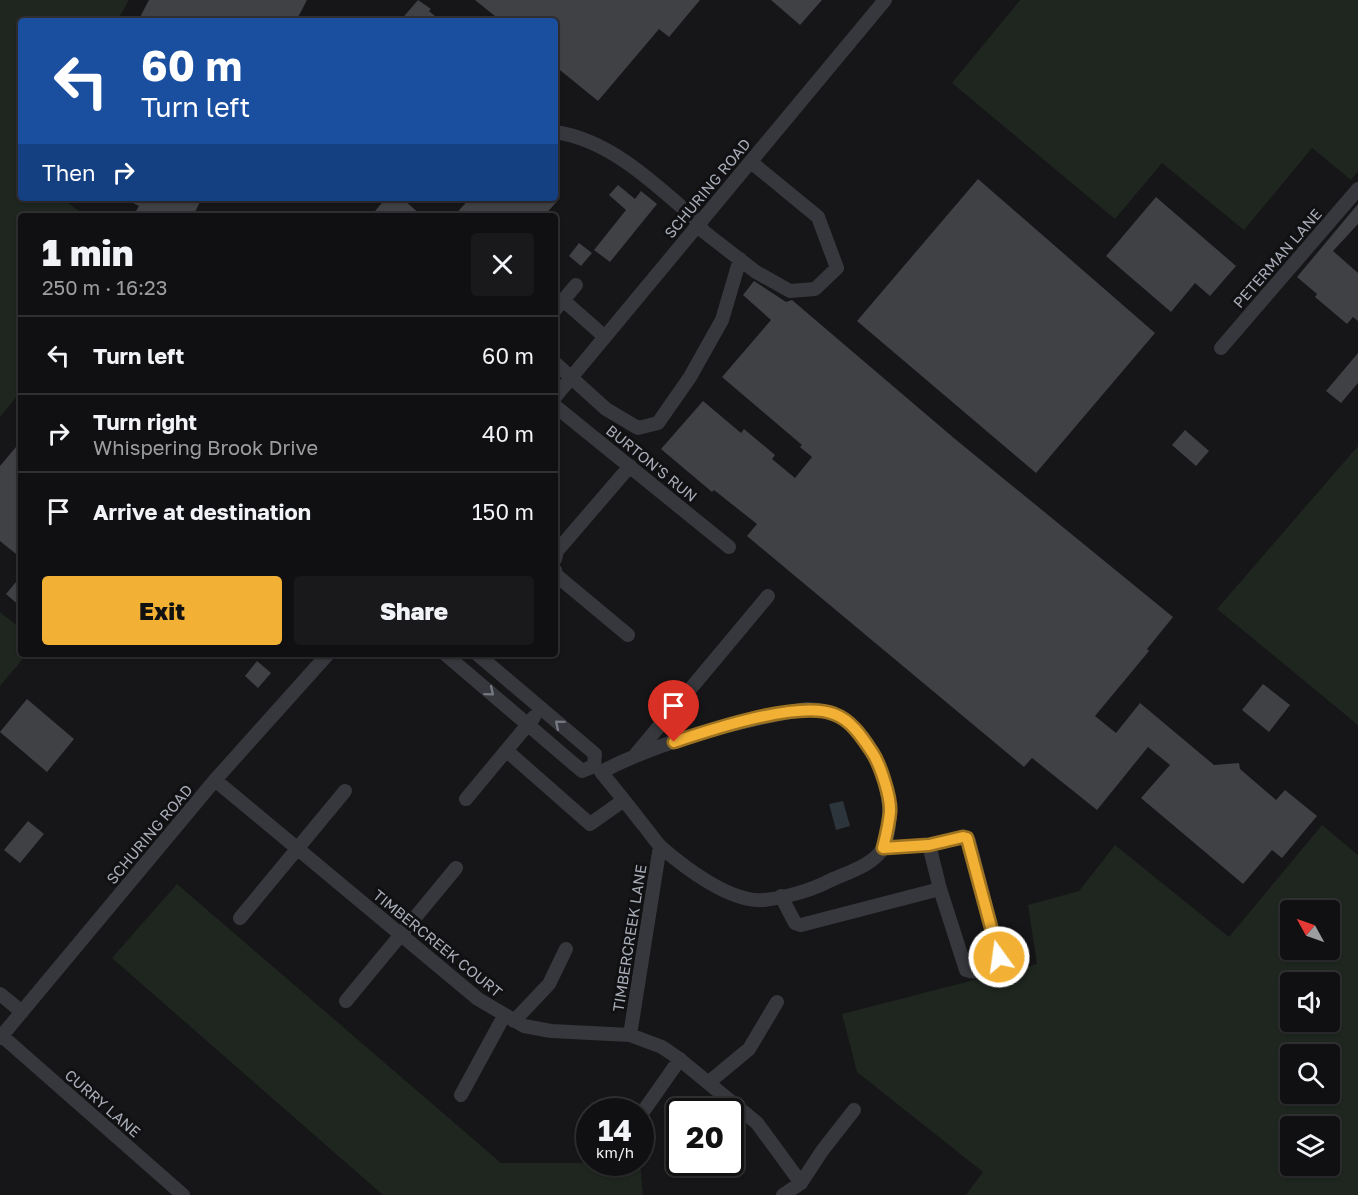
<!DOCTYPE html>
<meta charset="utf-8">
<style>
body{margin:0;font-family:"Golos Text",sans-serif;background:#19191b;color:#f1f3f6;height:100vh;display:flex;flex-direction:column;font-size:22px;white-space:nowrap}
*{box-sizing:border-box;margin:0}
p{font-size:20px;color:#9c9d9f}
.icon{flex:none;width:33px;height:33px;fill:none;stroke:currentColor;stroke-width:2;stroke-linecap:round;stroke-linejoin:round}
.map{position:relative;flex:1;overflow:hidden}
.side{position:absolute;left:18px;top:213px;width:540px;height:444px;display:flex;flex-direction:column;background:#101012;border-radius:6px;box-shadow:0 2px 4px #0004,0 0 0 2px #303032}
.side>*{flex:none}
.hud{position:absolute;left:18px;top:18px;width:540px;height:183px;border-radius:6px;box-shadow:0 2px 4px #0004,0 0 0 2px #303032;background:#1a4fa0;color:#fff;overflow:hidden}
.needle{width:39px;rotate:310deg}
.fabs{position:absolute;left:1280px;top:900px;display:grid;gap:12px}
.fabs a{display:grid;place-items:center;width:60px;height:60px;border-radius:6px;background:#101012;box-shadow:0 2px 4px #0004,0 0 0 2px #303032;font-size:30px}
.speed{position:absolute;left:576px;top:1098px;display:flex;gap:12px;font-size:30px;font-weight:700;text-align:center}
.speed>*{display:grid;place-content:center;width:78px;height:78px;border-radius:50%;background:#101012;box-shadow:0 2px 4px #0004,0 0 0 2px #303032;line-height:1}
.speed small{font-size:15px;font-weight:400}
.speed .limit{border:3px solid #111;border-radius:9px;background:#fff;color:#111}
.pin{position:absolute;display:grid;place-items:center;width:51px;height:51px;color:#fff;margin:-62px -26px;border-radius:50% 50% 50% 0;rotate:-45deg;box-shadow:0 0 6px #0007}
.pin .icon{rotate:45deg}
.me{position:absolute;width:66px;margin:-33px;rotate:346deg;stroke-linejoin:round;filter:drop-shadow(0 0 4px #0008)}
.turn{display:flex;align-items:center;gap:21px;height:126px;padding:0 24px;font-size:27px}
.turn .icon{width:78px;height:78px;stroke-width:2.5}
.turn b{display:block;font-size:42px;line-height:51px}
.then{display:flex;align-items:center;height:57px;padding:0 24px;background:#0003;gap:12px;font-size:22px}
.round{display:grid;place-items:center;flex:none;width:63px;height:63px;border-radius:6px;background:#19191b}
.summary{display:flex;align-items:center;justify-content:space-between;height:102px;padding:0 24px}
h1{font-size:36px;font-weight:800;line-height:45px}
.button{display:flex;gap:12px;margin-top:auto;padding:12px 24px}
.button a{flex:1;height:69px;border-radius:6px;background:#f2b134;color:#111;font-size:24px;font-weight:800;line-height:69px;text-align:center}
.button a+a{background:#19191b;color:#f1f3f6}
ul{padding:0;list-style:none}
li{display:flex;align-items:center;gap:18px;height:78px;padding:0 24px;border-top:2px solid #303032}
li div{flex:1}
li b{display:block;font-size:22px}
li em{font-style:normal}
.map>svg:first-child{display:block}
.green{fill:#1e261f;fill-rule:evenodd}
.water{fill:#2c353c}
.building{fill:#404145}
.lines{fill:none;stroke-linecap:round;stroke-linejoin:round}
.minor{stroke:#37383d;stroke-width:14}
.oneway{stroke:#757881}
.route-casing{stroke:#9d7322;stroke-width:15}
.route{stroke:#f2b134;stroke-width:10}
.labels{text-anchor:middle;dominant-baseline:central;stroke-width:6;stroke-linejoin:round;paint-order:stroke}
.street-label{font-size:15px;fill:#a8adb8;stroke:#111113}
</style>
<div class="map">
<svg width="1358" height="1195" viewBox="0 0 1358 1195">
<rect width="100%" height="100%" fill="#161618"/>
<path class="green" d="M0 0H129L117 21H21V198H61L86 216H21V391L0 417Z
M1020 0H1358V171L1351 180 1312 148 1244 230 1162 163 1115 219 952 83Z
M1358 446V725L1217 609Z
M0 612 21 629V654H27L0 686Z
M1322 825 1358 855V1195H966L983 1172 857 1072 842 1014 1037 964 1028 905 1079 891 1115 845 1229 937ZM1290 910H1329V950H1290ZM1290 982H1329V1022H1290ZM1290 1054H1329V1094H1290ZM1329 1126V1166H1290V1126Z
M177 884 501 1163H640L643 1195H383L112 958Z"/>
<path class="water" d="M843 801 850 826 836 830 829 804Z"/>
<path class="building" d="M149 0H307L296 21H138Z
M418 0 431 9 429 11 441 21H400Z
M475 0H700L669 37 659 29 598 101 555 66V21H501Z
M771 0H822L800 25Z
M978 179 1155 333 1036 473 857 321Z
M618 185 635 199 641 191 657 204 610 262 594 250 626 210 609 195Z
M1156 197 1236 266 1210 296 1195 283 1171 312 1106 256Z
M123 198H202L193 216H133L139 206Z
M386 198H402L422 216H371Z
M470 198H560L544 216H521L515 211 511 216H454Z
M1358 204V224L1333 251 1358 273V321L1353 317 1347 324 1315 297 1317 294 1297 277Z
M579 243 592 253 581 266 569 256Z
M754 281 786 302 792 300 955 439 1173 617 1147 649 1149 651 1095 716 1116 733 1140 703 1214 765 1239 763 1240 769 1276 800 1285 790 1317 816 1282 858 1272 850 1243 884 1141 798 1170 765 1148 747 1097 810 1032 758 1024 767 747 536 757 524 714 490 712 492 661 449 703 401 741 433 744 429 775 455 772 459 795 478 812 457 800 447 802 445 722 377 771 320 743 295Z
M1358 353V383L1341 403 1326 391Z
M1185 430 1209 451 1196 466 1172 445Z
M21 441V558L0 541V466Z
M21 576V607L6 594Z
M257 661 271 673 258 688 245 676Z
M1263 684 1290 705 1269 732 1242 710Z
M27 699 74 739 47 772 0 732Z
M28 821 44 834 20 863 4 850Z"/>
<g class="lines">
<path class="minor" d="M555 132C612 140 658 187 700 223L703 231 756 272 790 291 815 289 837 268 818 217 751 162
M563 300 605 337
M555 310 576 285
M1221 348 1358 189
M555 363 606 409 638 428 658 423 690 377 722 320 740 259
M555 397 885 0
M555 406 729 547
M555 559 557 551 630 466
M555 570 556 575 628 635
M445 654 582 771 594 766
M477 654 595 754 594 766
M807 709C822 710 834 712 846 721 879 744 901 810 883 848 874 865 846 873 829 881 812 890 784 898 764 900 731 903 685 868 661 847 654 840 648 830 641 822 628 805 615 789 601 772 665 739 737 721 807 709Z
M507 751 590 824 624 800
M636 754 768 596
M215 780 478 999 524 1026 551 1031 630 1035 662 1047 678 1058 757 1123 801 1183
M466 799 534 717
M929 845 963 837 969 841 999 957C996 969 976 974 966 970L940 889
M781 896 795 923 801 925 940 889 929 845 883 848
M240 918 345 791
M0 994 22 1012
M346 1001 456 868
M514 1021 549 984 566 949
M630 1035 660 846
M2 1036 183 1195
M0 1038 215 780 328 654
M708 1083 749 1049 777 1002
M461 1095 504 1016
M640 1116 680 1059
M584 1135 590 1134
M783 1195 801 1183 822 1151 854 1110"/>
</g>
<defs><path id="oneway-chevron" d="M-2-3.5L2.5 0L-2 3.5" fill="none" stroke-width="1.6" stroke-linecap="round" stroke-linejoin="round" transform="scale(1.5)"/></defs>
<g class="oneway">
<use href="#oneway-chevron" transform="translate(490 692) rotate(40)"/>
<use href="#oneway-chevron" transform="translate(559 724) rotate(-140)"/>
</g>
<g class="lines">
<g class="route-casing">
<path id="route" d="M674 742C710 730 799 700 834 714 851 720 862 737 872 752 880 764 891 797 890 812 889 824 886 836 883 848L929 845 963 837 967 838 999 957"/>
</g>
<use href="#route" class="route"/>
</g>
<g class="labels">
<g class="street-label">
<text transform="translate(707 188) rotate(-50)">SCHURING ROAD</text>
<text transform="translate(1277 258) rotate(-49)">PETERMAN LANE</text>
<text transform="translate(652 463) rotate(39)">BURTON'S RUN</text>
<text transform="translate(149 834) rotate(-50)">SCHURING ROAD</text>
<text transform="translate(629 938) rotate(-81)">TIMBERCREEK LANE</text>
<text transform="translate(438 943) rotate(39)">TIMBERCREEK COURT</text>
<text transform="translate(103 1103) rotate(41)">CURRY LANE</text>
</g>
</g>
</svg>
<div class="fabs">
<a><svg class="needle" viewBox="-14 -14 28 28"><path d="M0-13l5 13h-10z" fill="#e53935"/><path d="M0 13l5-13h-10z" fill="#9c9d9f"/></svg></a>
<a><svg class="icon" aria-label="sound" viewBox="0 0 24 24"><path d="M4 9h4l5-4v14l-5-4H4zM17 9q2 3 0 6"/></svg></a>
<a><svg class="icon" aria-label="search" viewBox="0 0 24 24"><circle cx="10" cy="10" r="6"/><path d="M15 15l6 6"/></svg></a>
<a><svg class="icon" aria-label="layers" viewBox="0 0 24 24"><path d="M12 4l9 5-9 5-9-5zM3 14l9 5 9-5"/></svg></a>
</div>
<div class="speed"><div>14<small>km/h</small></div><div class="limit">20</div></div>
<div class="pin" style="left:674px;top:742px;background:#d93025"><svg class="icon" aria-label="arrive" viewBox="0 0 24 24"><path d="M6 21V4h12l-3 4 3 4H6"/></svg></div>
<svg class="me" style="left:999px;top:957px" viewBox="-20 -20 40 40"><circle r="17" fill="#f2b134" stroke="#fff" stroke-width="3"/><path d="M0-11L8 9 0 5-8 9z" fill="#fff"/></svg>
<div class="hud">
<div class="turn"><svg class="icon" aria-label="left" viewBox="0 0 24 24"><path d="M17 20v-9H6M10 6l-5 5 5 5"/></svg><div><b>60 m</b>Turn left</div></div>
<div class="then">Then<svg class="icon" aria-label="right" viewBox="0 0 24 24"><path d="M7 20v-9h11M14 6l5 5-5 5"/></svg></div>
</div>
<section class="side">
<div class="summary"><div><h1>1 min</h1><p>250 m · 16:23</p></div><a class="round"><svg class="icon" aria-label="close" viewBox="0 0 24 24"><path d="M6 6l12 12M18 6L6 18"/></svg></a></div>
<ul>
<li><svg class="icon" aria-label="left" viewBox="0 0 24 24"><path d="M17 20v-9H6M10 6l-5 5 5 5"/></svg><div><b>Turn left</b></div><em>60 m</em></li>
<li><svg class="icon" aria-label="right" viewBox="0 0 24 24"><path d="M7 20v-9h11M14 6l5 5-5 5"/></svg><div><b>Turn right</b><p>Whispering Brook Drive</p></div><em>40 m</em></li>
<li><svg class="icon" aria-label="arrive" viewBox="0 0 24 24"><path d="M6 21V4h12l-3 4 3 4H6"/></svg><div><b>Arrive at destination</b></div><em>150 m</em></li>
</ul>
<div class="button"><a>Exit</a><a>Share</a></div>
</section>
</div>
